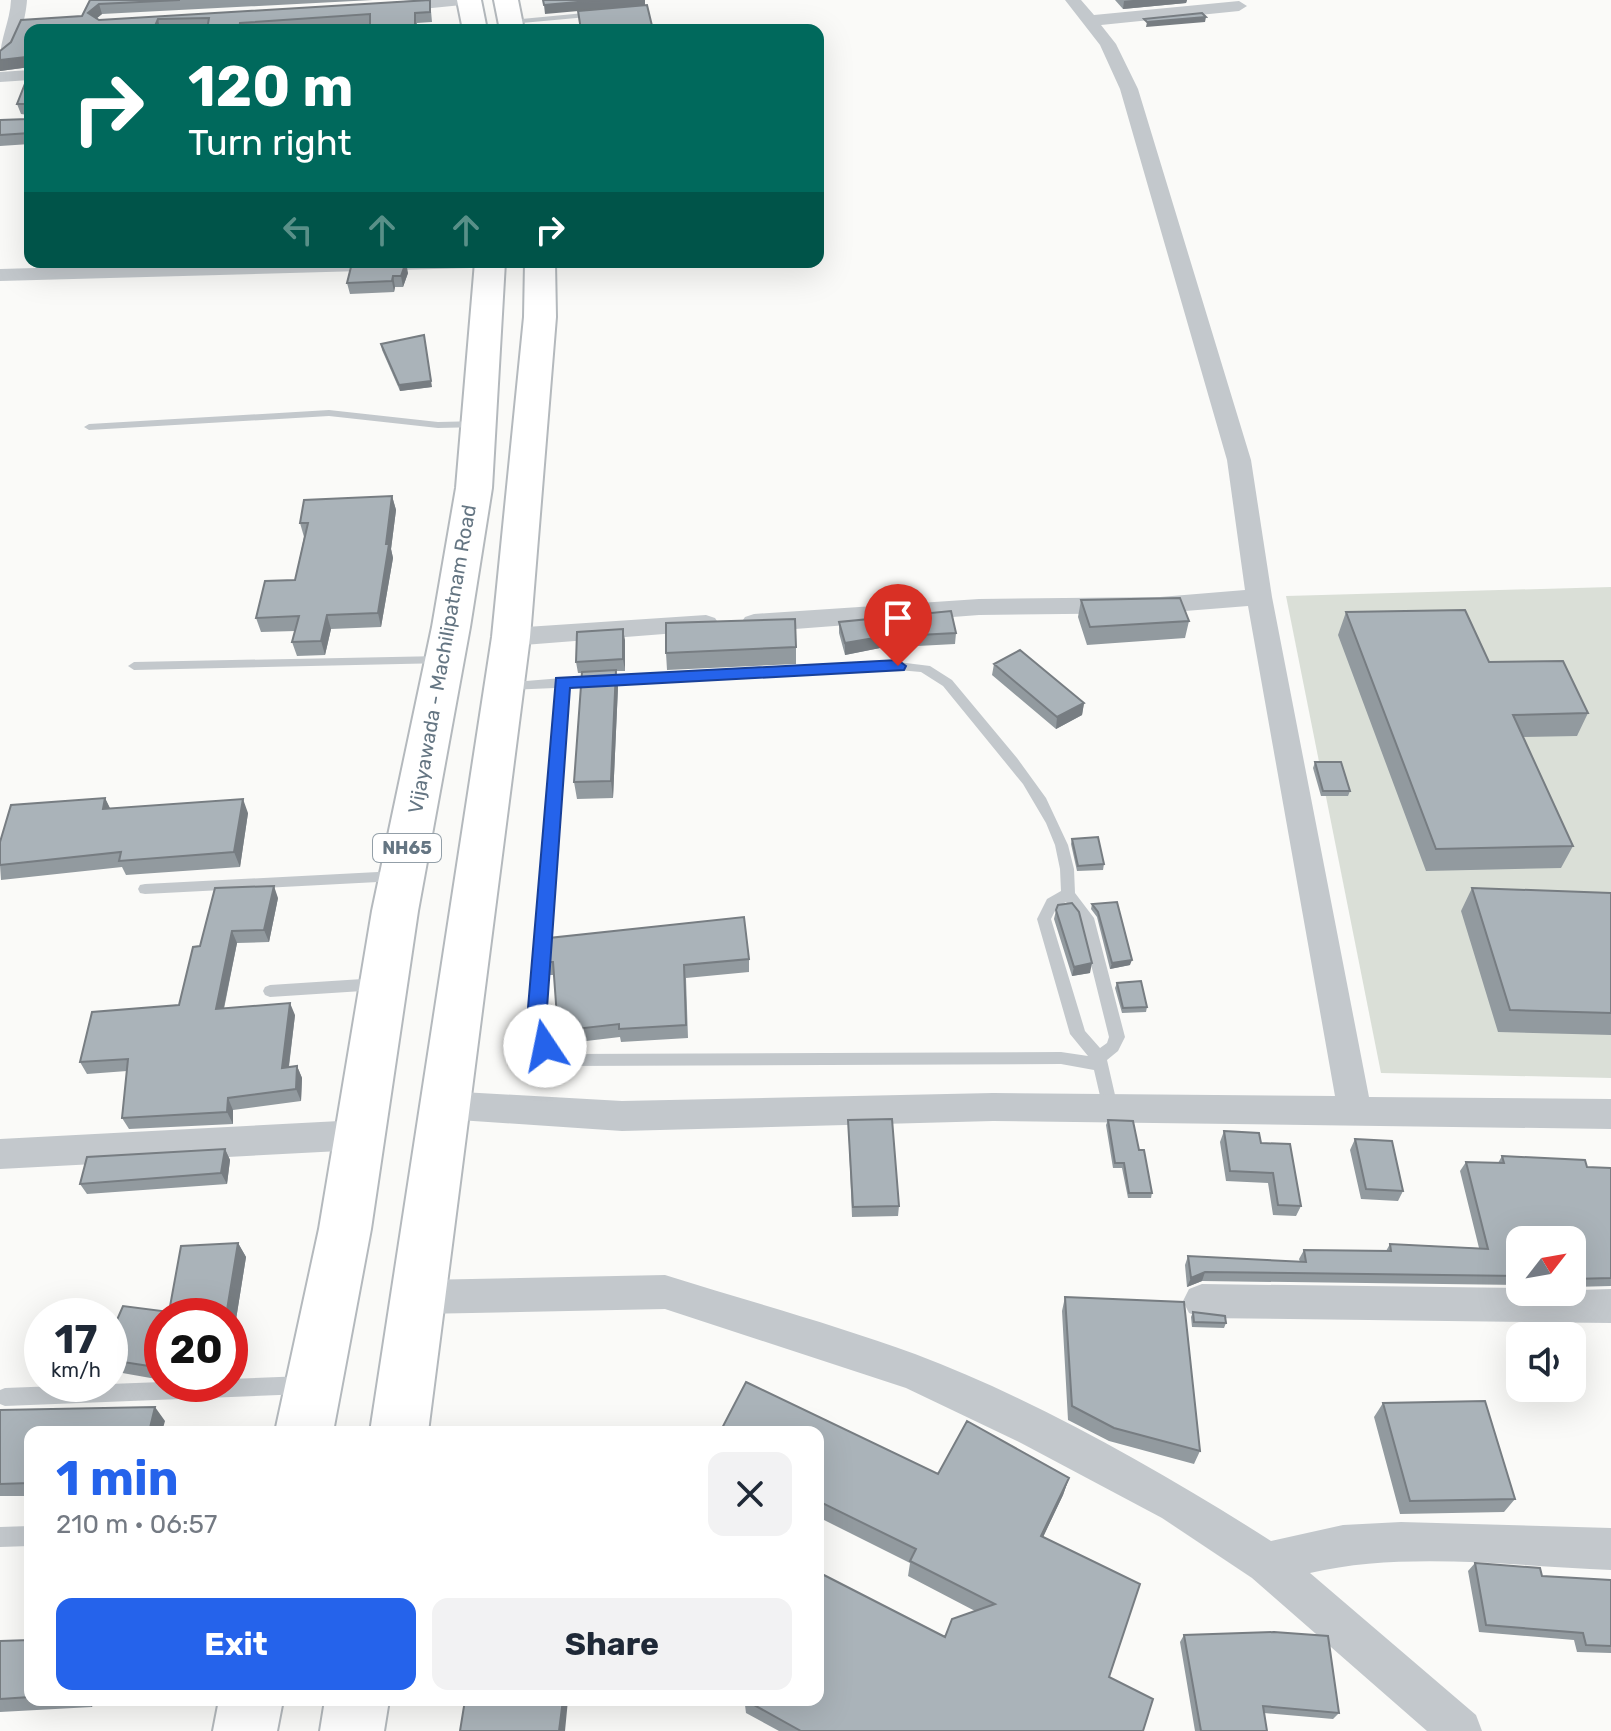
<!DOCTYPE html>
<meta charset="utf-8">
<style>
body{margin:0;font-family:Rubik,sans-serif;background:#f2f2f3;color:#1f2937;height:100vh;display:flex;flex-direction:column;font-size:30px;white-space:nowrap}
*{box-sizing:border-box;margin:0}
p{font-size:26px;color:#747a83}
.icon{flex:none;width:44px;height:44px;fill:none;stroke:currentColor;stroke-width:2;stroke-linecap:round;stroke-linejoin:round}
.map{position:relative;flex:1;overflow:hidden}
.panel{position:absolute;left:24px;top:1426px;width:800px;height:280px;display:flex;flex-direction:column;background:#fff;border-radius:16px;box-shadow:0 8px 32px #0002}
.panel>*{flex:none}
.banner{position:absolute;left:24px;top:24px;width:800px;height:244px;border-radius:16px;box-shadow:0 8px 32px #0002;background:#00695c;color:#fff;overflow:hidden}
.needle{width:52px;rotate:59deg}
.tools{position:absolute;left:1506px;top:1226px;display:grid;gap:16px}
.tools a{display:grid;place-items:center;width:80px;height:80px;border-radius:16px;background:#fff;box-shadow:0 8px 32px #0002;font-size:40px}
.speed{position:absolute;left:24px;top:1298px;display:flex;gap:16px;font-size:40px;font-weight:700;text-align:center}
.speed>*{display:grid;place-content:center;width:104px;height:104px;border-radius:50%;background:#fff;box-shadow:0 8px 32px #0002;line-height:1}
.speed small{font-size:20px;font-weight:400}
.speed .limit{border:12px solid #d22;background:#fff;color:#111}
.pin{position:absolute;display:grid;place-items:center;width:68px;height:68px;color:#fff;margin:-82px -34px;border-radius:50% 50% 50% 0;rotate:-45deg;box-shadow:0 0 8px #0007}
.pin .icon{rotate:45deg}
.me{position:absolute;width:88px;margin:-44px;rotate:349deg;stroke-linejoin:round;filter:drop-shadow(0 0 6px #0008)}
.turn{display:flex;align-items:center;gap:28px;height:168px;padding:0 32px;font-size:36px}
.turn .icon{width:104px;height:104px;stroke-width:2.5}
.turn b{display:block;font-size:56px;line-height:68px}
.lanes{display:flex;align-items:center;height:76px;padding:0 32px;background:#0003;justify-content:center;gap:40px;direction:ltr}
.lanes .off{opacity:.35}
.round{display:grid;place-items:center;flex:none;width:84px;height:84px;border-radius:16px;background:#f2f2f3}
.summary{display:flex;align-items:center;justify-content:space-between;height:136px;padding:0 32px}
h1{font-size:48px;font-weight:700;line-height:60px;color:#2563eb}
.primary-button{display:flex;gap:16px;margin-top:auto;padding:16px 32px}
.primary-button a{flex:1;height:92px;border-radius:16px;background:#2563eb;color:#fff;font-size:32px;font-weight:700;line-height:92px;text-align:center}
.primary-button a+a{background:#f2f2f3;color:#1f2937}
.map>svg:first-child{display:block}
.green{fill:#dadfd7}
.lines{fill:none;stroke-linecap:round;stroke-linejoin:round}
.highway-casing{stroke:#b4b9bd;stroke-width:4}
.lane{fill:#c3c8cc;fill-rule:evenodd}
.street{fill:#c3c8cc;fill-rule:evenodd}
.highway{fill:#fff;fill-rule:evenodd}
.wall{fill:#929a9f}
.shaded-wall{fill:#777d82}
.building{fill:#aab3b9;stroke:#777d82;stroke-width:2}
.route{fill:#2563eb;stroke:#184099;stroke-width:2}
.labels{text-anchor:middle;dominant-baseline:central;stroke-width:8;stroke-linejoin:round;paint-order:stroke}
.shield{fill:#fff;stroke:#939fa8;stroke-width:2}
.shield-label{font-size:18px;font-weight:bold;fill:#657683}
.street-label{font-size:20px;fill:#657683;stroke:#fff}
</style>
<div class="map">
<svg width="1611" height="1731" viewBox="0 0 1611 1731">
<rect width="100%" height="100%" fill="#fafaf8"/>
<path class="green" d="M1611 587V1078L1381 1073 1286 596Z"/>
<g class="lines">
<g class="highway-casing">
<path id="highway" d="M457 0H481L487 30H463Z
M494 0H518L524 30H500Z
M475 262H505L492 488 470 627 418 911 371 1229 333 1432H275L319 1229 372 911 432 627 456 488Z
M525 262H555L556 317 530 637 428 1432H370L492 637 524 317Z
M219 1700H283L277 1731H213Z
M325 1700H389L384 1731H320Z"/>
</g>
<path class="lane" d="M595 12H598V16L511 24 507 22 511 20Z
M329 410 438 422 480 421 485 424 480 427 438 428 329 416 89 430 84 427 89 424Z
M442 656 446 657 448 660 446 663 134 670 128 666 134 662Z
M898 662 930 666 952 680 1017 758 1046 798 1068 845 1074 869 1075 893 1094 918 1125 1037 1118 1051 1107 1060 1118 1108 1116 1113 1110 1115 1104 1113 1094 1070 1061 1064 567 1066C539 1056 534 1035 529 1008L555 688 505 690 499 686 501 683 562 678ZM898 670 921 672 943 686 1023 784 1046 823 1055 845 1060 869 1061 891 1047 899 1037 919 1070 1034 1088 1056 1061 1052 568 1054C549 1043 548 1028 545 1008L568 687ZM1066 902 1080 920 1109 1037 1107 1043 1100 1048 1085 1031 1051 919 1057 907Z
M397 871 402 872 404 876 402 880 397 881 145 894 140 893 138 889 140 885 145 884Z
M378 978 383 980 385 984 383 988 378 990 270 997 265 995 263 991 265 987 270 985Z
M304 1376 310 1379 313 1385 310 1391 304 1394 5 1406 0 1404V1390L5 1388 162 1382V1384H230V1379Z
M30 1526V1546L0 1547V1527Z"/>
<path class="street" d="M11 0H27C26 17 18 54 0 60 0 38 10 22 11 0Z
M414 0H470L462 5 392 12 384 7 392 2Z
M1065 0H1081L1094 15 1239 1 1247 6 1239 11 1101 25 1116 44 1138 89 1251 460 1272 597 1369 1097 1611 1099V1129L993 1121 622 1131 444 1119 432 1115 427 1105 432 1095 444 1091 622 1101 993 1093 1335 1096 1248 606 1160 613 979 615 754 632 745 629 741 623 745 617 754 614 979 599 1160 597 1245 590 1227 460 1120 89 1100 45Z
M30 70V80L0 82V72Z
M249 262H480L470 268 0 281V269Z
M706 615 715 618 719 624 715 630 511 646 502 643 498 637 502 631 511 628Z
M359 1120 371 1125 376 1135 371 1145 359 1150 0 1169V1139Z
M665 1275C748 1301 833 1324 915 1354 1035 1399 1163 1472 1271 1541L1343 1525 1401 1522 1611 1528V1570C1515 1566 1404 1551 1310 1573L1476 1715 1482 1731H1427L1252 1578 1162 1518 1021 1443 906 1388 665 1309 420 1314 407 1309 402 1297 407 1285 420 1280Z
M1202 1284 1520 1288V1292L1611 1289V1323L1202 1318 1189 1313 1183 1301 1189 1289Z"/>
<use href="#highway" class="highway"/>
</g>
<path class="wall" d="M90 0H373L102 14 97 18 99 20 430 0 432 22 417 23V30H370V24L281 30H207L208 28 160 30H30V67L0 71V51L11 42 21 20 82 16Z
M1115 0H1187L1186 3 1123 9Z
M30 71V144L0 146V120L28 119V115L21 114 17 104Z
M408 273 403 287H395L394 292 350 294 347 283Z
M381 344 432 387 400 391 382 350Z
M392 496 396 510 391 549 393 558 381 627 331 629 325 655 297 656 292 642 295 631 261 632 256 618 295 580 304 537 300 523Z
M1081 600 1189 621 1185 638 1087 645 1078 617Z
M1346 612 1489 662 1588 713 1577 736 1523 737 1573 846 1561 868 1426 871 1338 635Z
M839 622 956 633 955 644 880 648 845 655 839 633Z
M623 629 625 671H616L618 687 613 798 577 799 574 782 582 673H578L576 662Z
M796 647V664L667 670 666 653Z
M994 664 1084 703 1082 715 1056 729 992 675Z
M1315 762 1350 791 1348 796H1321L1313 768Z
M105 798 110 808 248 813 240 867 126 875 122 867 1 880 0 865Z
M1072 839 1104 864 1103 870 1077 871 1071 844Z
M1472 888 1611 893V1035L1498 1032 1461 911Z
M278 898 269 942 237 943 224 1009 295 1015 289 1067 297 1066 302 1078 301 1101 233 1110V1124L129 1129 122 1118 127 1071 87 1074 80 1062 179 1005 200 946Z
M1117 902 1130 965 1110 969 1097 917 1091 909 1092 904Z
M1056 910 1090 973 1072 976 1054 919Z
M749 959V972L686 978 688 1038 621 1042 620 1037 561 1044 558 1031 554 975H550L548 962Z
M1117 983 1147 1007 1146 1012 1122 1013 1115 988Z
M848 1120 899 1206 898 1216 852 1217Z
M1108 1120 1139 1150 1152 1193 1151 1198H1128L1122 1168H1113L1106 1125Z
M1224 1131 1261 1143 1301 1206 1296 1216 1273 1215 1268 1183 1226 1181 1220 1142Z
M1355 1139 1403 1191 1398 1201 1361 1199 1350 1150Z
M225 1149 230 1160 227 1184 87 1194 80 1184Z
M1502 1156 1587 1167 1611 1168V1286L1572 1287V1240H1520V1285L1202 1281 1187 1287 1185 1265 1188 1256 1300 1262 1299 1259 1304 1250 1386 1251 1390 1244 1479 1248 1460 1171 1466 1162 1498 1163Z
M238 1243 246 1257 230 1357V1316H162V1380L111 1371 110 1336 169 1312Z
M1065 1297 1200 1451 1194 1464 1109 1441 1068 1420 1062 1311Z
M1193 1312 1226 1323 1224 1328 1192 1327 1191 1317Z
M1383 1403 1515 1499 1504 1512 1400 1514 1374 1417Z
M0 1410 165 1421 30 1432V1496H0Z
M818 1432 938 1474 1069 1478 1063 1495 1043 1537 1109 1677 1143 1731H779L746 1713 745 1705 737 1700H818L945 1637 975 1611 908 1576 910 1563 818 1517Z
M1475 1563 1542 1576 1611 1580V1653L1577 1652 1574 1640 1479 1632 1468 1571Z
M1184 1635 1339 1713 1333 1719 1264 1713 1267 1731H1195L1180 1642Z
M30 1640V1700H94L92 1707 0 1712V1641Z"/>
<path class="shaded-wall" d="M600 0H645V5L545 14 544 5Z
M1133 0H1187L1186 3 1123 9 1124 1Z
M99 4 102 14 91 23 88 13Z
M1206 17 1205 22 1146 27 1147 22Z
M158 19 160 29V30H157L155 26Z
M26 57 30 67 0 71V60Z
M406 262 408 273 403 287 401 276Z
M393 276 395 287 394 292 392 281Z
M424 335 432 387 400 391 399 385Z
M392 496 396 510 391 549 393 558 381 627 378 613Z
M327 615 331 629 325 655 321 641Z
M623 629 625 640V671L623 659Z
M880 637V648L845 655V643Z
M616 670 618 687 613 798 611 781Z
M1084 703 1082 715 1056 729 1057 717Z
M105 798 112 813 103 809Z
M243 799 248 813 240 867 234 852Z
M274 886 278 898 269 942 264 930Z
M232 931 237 943 221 1021 216 1009Z
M1132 960 1130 965 1110 969 1112 963Z
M1092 963 1090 973 1072 976 1074 967Z
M290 1003 295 1015 287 1080 282 1068Z
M297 1066 302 1078 301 1101 296 1089Z
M228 1098 233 1110V1124L227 1112Z
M225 1149 230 1160 227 1184 221 1173Z
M238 1243 246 1257 230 1357V1316H226Z
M1205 1272 1202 1281 1187 1287 1191 1278Z
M155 1407 165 1421 162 1432H149Z
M1069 1478 1063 1495 1036 1552 1041 1536Z
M83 1700H94L92 1707Z
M563 1700H568L565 1731H559Z"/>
<path class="building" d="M90 0H180L99 4 88 13 99 20 430 0V12L415 13V30H370V14L240 23 239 30H207L209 18 158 19 155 26 132 27 131 30H30V58L26 57 0 60V51L11 42 21 20 82 16Z
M543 0H600L544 5Z
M647 5 653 30H581L578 11Z
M1202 13 1206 17 1147 22 1144 19Z
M30 71V133L0 135V120L28 119V104H17Z
M406 262 401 276H393L392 281 347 283 352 263Z
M424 335 431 381 399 385 381 344Z
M392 496 386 544H389L378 613 327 615 321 641 292 642 299 616 256 618 265 581 295 580 308 523H300L304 500Z
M1180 598 1189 621 1090 627 1081 600Z
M1465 610 1489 662 1563 661 1588 713 1513 715 1573 846 1436 849 1346 612Z
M951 611 956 633 880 637 845 643 839 622Z
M795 619 796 647 666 653V623Z
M623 629V659L576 662 577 632Z
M1020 650 1084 703 1057 717 994 664Z
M616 670 611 781 574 782 582 672Z
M1315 762H1341L1350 791H1323Z
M105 798 103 809 243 799 234 852 119 861 121 852 0 865V842L11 805Z
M1098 837 1104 864 1078 866 1072 839Z
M274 886 264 930 232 931 216 1009 290 1003 282 1068 297 1066 296 1089 228 1098 227 1112 122 1118 128 1059 80 1062 92 1012 179 1005 193 947 200 946 215 888Z
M1472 888 1611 893V1013L1510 1010Z
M1117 902 1132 960 1112 963 1098 912 1092 904Z
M1072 903 1079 912 1092 963 1074 967 1056 910 1058 905Z
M744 917 749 959 684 965 686 1025 619 1029V1024L558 1031 553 962H548L549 938Z
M1141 981 1147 1007 1123 1008 1117 983Z
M892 1119 899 1206 853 1207 848 1120Z
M1108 1120 1133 1121 1139 1150H1144L1152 1193H1129L1124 1163H1115Z
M1224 1131 1259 1133 1261 1143 1290 1144 1301 1206 1278 1205 1273 1173 1230 1171Z
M1355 1139 1392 1141 1403 1191 1366 1189Z
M225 1149 221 1173 80 1184 87 1157Z
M1502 1156 1585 1160 1587 1167 1611 1168V1278L1572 1279V1240H1520V1276L1205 1272 1191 1278 1188 1256 1306 1262 1304 1250 1391 1251 1390 1244 1488 1249 1466 1162 1504 1163Z
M238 1243 226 1316H162V1368L110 1360V1336L123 1306 169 1312 181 1246Z
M1065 1297 1184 1302 1200 1451 1114 1428 1072 1406Z
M1193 1312 1225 1316 1226 1323 1194 1322Z
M746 1382 938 1474 967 1421 1069 1478 1041 1536 1140 1584 1109 1677 1153 1699 1143 1731H801L745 1700H818V1572L945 1637 952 1619 995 1604 910 1561 916 1549 818 1501V1432H720Z
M1485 1401 1515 1499 1410 1501 1383 1403Z
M155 1407 149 1432H30V1483L0 1484V1410Z
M1475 1563 1540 1568 1542 1576 1611 1580V1646L1586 1645 1583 1633 1486 1625Z
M1274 1632 1328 1636 1339 1713 1263 1706 1267 1731H1201L1184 1635Z
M30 1640V1697L0 1699V1641Z
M465 1700H563L559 1731H460Z"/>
<path class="route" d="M898 660 906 666 904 670 570 688 547 1008 555 1046 545 1054 538 1051 528 1008 556 678Z"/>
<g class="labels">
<rect class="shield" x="373" y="834" width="68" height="28" rx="6"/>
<g class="shield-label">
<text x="407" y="848">NH65</text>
</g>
<g class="street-label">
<text transform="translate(442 659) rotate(-80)">Vijayawada - Machilipatnam Road</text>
</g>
</g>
</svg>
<div class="tools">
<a><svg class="needle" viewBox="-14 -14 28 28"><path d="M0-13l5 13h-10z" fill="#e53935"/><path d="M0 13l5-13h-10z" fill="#747a83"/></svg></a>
<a><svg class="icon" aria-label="sound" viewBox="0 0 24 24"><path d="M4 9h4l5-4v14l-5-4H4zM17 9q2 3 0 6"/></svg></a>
</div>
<div class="speed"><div>17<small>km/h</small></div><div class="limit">20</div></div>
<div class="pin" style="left:898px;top:666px;background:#d93025"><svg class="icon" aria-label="arrive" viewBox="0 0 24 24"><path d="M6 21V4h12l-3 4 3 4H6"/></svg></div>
<svg class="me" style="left:545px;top:1046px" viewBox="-20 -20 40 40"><circle r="19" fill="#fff"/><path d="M0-13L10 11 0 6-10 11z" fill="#2563eb"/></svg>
<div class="banner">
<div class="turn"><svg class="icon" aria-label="right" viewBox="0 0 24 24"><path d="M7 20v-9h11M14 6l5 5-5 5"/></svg><div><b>120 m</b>Turn right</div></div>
<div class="lanes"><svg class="icon off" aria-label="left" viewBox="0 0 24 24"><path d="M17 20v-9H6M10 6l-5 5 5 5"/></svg><svg class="icon off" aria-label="ahead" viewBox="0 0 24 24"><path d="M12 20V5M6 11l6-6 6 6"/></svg><svg class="icon off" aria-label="ahead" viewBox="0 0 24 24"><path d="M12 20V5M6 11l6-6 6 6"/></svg><svg class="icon" aria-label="right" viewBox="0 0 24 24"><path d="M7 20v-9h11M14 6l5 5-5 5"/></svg></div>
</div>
<section class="panel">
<div class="summary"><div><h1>1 min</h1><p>210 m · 06:57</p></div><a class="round"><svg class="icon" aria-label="close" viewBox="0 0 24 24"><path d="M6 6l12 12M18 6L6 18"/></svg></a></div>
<div class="primary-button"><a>Exit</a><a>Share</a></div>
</section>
</div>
